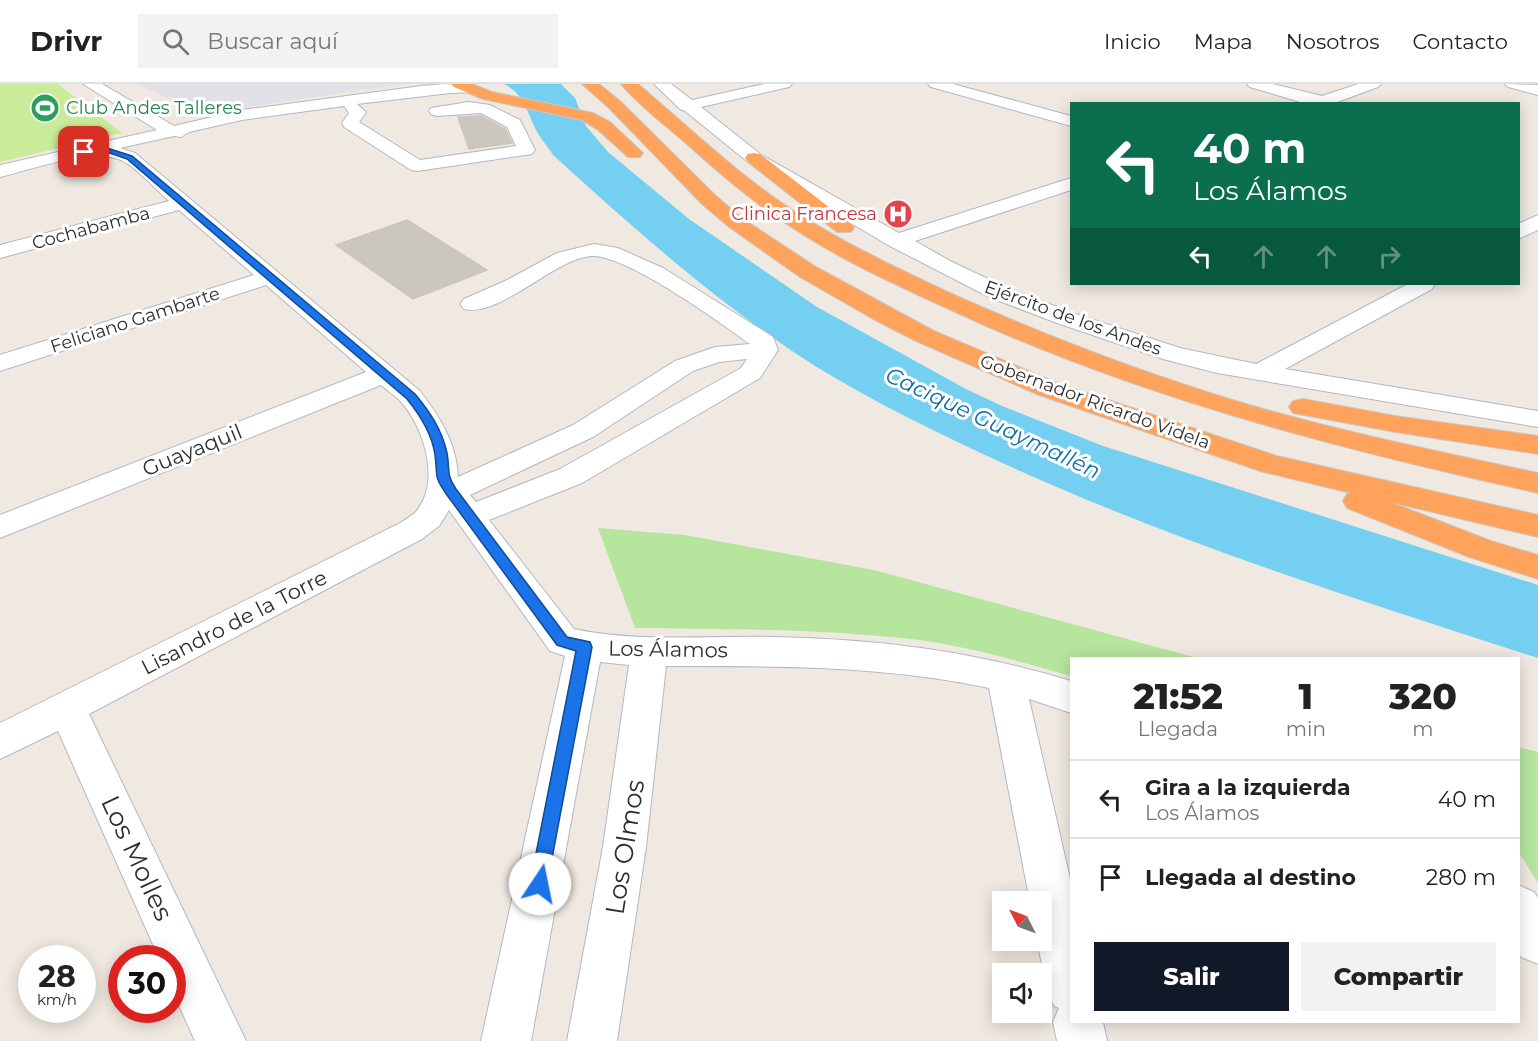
<!DOCTYPE html>
<html lang="es">
<meta charset="utf-8">
<style>
body{margin:0;font-family:Montserrat,sans-serif;background:#f2f2f2;color:#222;height:100vh;display:flex;flex-direction:column;font-size:22px;white-space:nowrap}
*{box-sizing:border-box;margin:0}
p{font-size:20px;color:#767676}
.icon{flex:none;width:33px;height:33px;fill:none;stroke:currentColor;stroke-width:2;stroke-linecap:round;stroke-linejoin:round}
.map{position:relative;flex:1;overflow:hidden}
.details{position:absolute;left:1070px;top:573px;width:450px;height:366px;display:flex;flex-direction:column;background:#fff;border-radius:0px;box-shadow:0 3px 15px #0003}
.details>*{flex:none}
.guide{position:absolute;left:1070px;top:18px;width:450px;height:183px;border-radius:0px;box-shadow:0 3px 15px #0003;background:#0b6e4f;color:#fff;overflow:hidden}
.needle{width:39px;rotate:312deg}
.controls{position:absolute;left:992px;top:807px;display:grid;gap:12px}
.controls a{display:grid;place-items:center;width:60px;height:60px;border-radius:0px;background:#fff;box-shadow:0 3px 15px #0003;font-size:30px}
.speed{position:absolute;left:18px;top:861px;display:flex;gap:12px;font-size:30px;font-weight:700;text-align:center}
.speed>*{display:grid;place-content:center;width:78px;height:78px;border-radius:50%;background:#fff;box-shadow:0 3px 15px #0003;line-height:1}
.speed small{font-size:15px;font-weight:400}
.speed .limit{border:9px solid #d22;background:#fff;color:#111}
.pin{position:absolute;display:grid;place-items:center;width:51px;height:51px;color:#fff;margin:-26px;border-radius:12px;box-shadow:0 3px 9px #0006}
.me{position:absolute;width:66px;margin:-33px;rotate:11deg;stroke-linejoin:round;filter:drop-shadow(0 0 4px #0008)}
.turn{display:flex;align-items:center;gap:21px;height:126px;padding:0 24px;font-size:27px}
.turn .icon{width:78px;height:78px;stroke-width:2.5}
.turn b{display:block;font-size:42px;line-height:51px}
.lanes{display:flex;align-items:center;height:57px;padding:0 24px;background:#0003;justify-content:center;gap:30px;direction:ltr}
.lanes .off{opacity:.35}
.eta{display:flex;justify-content:space-evenly;align-items:center;height:102px;text-align:center}
.eta b{font-size:36px;font-weight:800;line-height:42px}
.primary-button{display:flex;gap:12px;margin-top:auto;padding:12px 24px}
.primary-button a{flex:1;height:69px;border-radius:0px;background:#111827;color:#fff;font-size:24px;font-weight:800;line-height:69px;text-align:center}
.primary-button a+a{background:#f2f2f2;color:#222}
ul{padding:0;list-style:none}
li{display:flex;align-items:center;gap:18px;height:78px;padding:0 24px;border-top:2px solid #e0e0e0}
li div{flex:1}
li b{display:block;font-size:22px}
li em{font-style:normal}
header{display:flex;align-items:center;gap:36px;box-sizing:border-box;height:84px;padding:0 30px;background:#fff;border-bottom:2px solid #e0e0e0}
header strong{font-size:28px}
nav{display:flex;gap:33px;margin-inline-start:auto;font-size:21px}
.search{width:420px;height:54px;background:#f2f2f2;display:flex;align-items:center;gap:15px;box-sizing:border-box;padding:0 21px;border-radius:0px;color:#767676;font-size:22px}
.map>svg:first-child{display:block}
.industrial{fill:#e3e1e8}
.green{fill:#b6e59e}
.pitch{fill:#c9ec9a}
.water{fill:#75cff0}
.building{fill:#cbc7bf;stroke:#cbc5ba;stroke-width:1.5}
.lines{fill:none;stroke-linecap:round;stroke-linejoin:round}
.minor-casing{stroke:#b4b7c1;stroke-width:2}
.highway-casing{stroke:#c9c9c9;stroke-width:2}
.minor{fill:#fff;fill-rule:evenodd}
.highway{fill:#ffa35c;fill-rule:evenodd}
.route{fill:#1a73e8;stroke:#114b97;stroke-width:1.5}
.labels{text-anchor:middle;dominant-baseline:central;stroke-width:6;stroke-linejoin:round;paint-order:stroke}
.far-leisure-label{font-size:18px;fill:#27864d;stroke:#fff;text-anchor:start}
.far-health-label{font-size:18px;fill:#be3a42;stroke:#fff;text-anchor:end}
.far-street-label{font-size:18px;fill:#2e2e2e;stroke:#fff}
.street-label{font-size:21px;fill:#2e2e2e;stroke:#fff}
.water-label{font-size:22px;font-style:italic;fill:#0d6fa3;stroke:#fff}
.near-street-label{font-size:26px;fill:#2e2e2e;stroke:#fff}
</style>
<header>
<strong>Drivr</strong>
<div class="search"><svg class="icon" aria-label="search" viewBox="0 0 24 24"><circle cx="10" cy="10" r="6"/><path d="M15 15l6 6"/></svg>Buscar aquí</div>
<nav><a>Inicio</a><a>Mapa</a><a>Nosotros</a><a>Contacto</a></nav>
</header>
<div class="map">
<svg width="1538" height="957" viewBox="0 0 1538 957">
<rect width="100%" height="100%" fill="#efe9e1"/>
<path class="industrial" d="M137 0H404L202 30Z"/>
<path class="green" d="M598 444 685 451 874 486 1197 574H1071V592C1021 578 971 563 919 556 825 545 730 545 635 544Z
M1518 663 1538 668V799L1518 767Z"/>
<path class="pitch" d="M0 0H58L122 49 0 78Z"/>
<path class="water" d="M504 0H561L575 14 586 42 608 68 689 135 817 223 966 305 1002 322 1103 362 1538 501V574C1351 514 1163 454 985 371 919 340 852 307 792 267 706 209 630 141 553 71 549 64 543 58 539 51 527 31 526 11 504 0Z"/>
<path class="building" d="M481 32 505 45 512 59 469 65 458 33Z
M407 136 487 186 413 215 336 161Z"/>
<g class="lines">
<g class="minor-casing">
<path id="minor" d="M83 0H102L174 42 242 26 421 2 444 0 473 2 476 5 473 8 450 9 357 20 366 28 359 38 420 76 516 62 507 43 481 29 437 32 431 30 429 27 431 24 469 18 490 21 520 36 535 66 532 70 417 87 411 86 344 43 342 39 349 29 344 22 242 36 189 48 181 53 174 52 120 64 135 69 420 307C440 333 457 360 458 393L573 341 675 277 715 263 750 260C718 237 631 174 594 172 558 171 501 234 464 225L460 220 464 215 505 197 557 169 594 160 618 164 663 184 773 253 778 266 760 294 582 399 489 436 574 545C640 559 708 551 774 553 877 555 973 567 1071 597V629L1029 615 1071 799V938H1103L1107 957H1057L1053 938 1059 924 1054 922 1047 905 1037 856H1041V818H1030L989 604C882 581 774 582 666 582L646 763 617 957H567L603 763 629 581 600 578 531 957H481L565 572 550 567 449 426 439 442 422 455 89 630 246 957H195L172 906V874H159L58 647 0 675V639L400 439C406 435 414 431 418 425 440 396 424 344 402 319 396 312 388 307 381 301L0 454V431L366 288 266 201 0 287V271L254 191 179 126 0 174V161L169 117C154 104 139 86 123 77 96 62 29 86 0 93V81L157 46ZM747 275 741 284 560 385 476 418 470 411 593 353 693 287 719 278Z
M654 0H671L692 16 764 0H792L789 3 701 23 760 70 899 149 1071 94V106L915 157 950 177 1005 203 1073 229 1180 264 1256 280 1408 200H1435L1432 205 1285 285 1538 327V343L1217 289 1163 275 1057 239 989 213 888 161 748 78 685 27 680 25Z
M928 0H953L1071 32V42L931 3Z
M1247 0H1273L1322 12 1358 0H1381L1378 3 1332 20H1307L1250 3Z
M1505 0 1538 1V11L1508 3Z
M1538 131V146L1518 155V140Z
M1518 801 1534 808 1538 814V880L1521 873 1518 867Z"/>
</g>
<g class="highway-casing">
<path id="highway" d="M451 0H472L492 8 593 29 610 38 643 69 640 73H628L598 46 582 36 483 15 454 3Z
M582 0H599L620 17 716 112 743 135 816 183 934 247 1057 299 1277 372 1538 431V453L1390 418 1491 457 1538 471V495L1469 473 1347 424 1343 417 1347 410 1351 409 1260 387 1039 311 916 257 875 236 800 193 729 143 702 120 608 23Z
M621 0H638C690 44 739 92 797 129 849 162 905 188 961 214 1054 255 1149 291 1246 320 1342 348 1440 368 1538 389V409C1337 364 1140 314 953 227 894 200 834 173 781 136 748 114 718 88 689 62 669 44 638 21 621 0Z
M754 69 760 70 851 140 854 144 851 148H837L748 78 745 74 748 70Z
M1303 315 1395 332 1538 352V370L1395 348 1293 329 1289 323 1293 317Z"/>
</g>
<use href="#minor" class="minor"/>
<use href="#highway" class="highway"/>
</g>
<path class="route" d="M110 65 132 72 415 310C430 328 442 346 447 369 450 385 446 391 456 405L567 553 590 558 592 563 546 806 540 809 533 806 530 800 576 567 557 561 447 411C433 391 438 393 435 371 432 349 420 331 407 315L127 75 110 69 84 70 81 68 84 66Z"/>
<defs>
<g id="stadium-disc" transform="scale(1.5)"><circle r="9.5" fill="#2e9e5b" stroke="#fff"/><path d="M0-5a6.5 5 0 1 0 0 10a6.5 5 0 1 0 0-10ZM-3.5-1.8h7v3.6h-7Z" fill="#fff"/></g>
<g id="hospital-disc" transform="scale(1.5)"><circle r="9.5" fill="#e0444e" stroke="#fff"/><path d="M-5-5h3v3.5h4V-5h3V5h-3V1.5h-4V5h-3Z" fill="#fff"/></g>
</defs>
<g fill-rule="evenodd">
<use href="#stadium-disc" x="45" y="24"/>
<use href="#hospital-disc" x="898" y="130"/>
</g>
<g class="labels">
<g class="far-leisure-label">
<text x="66" y="24">Club Andes Talleres</text>
</g>
<g class="far-health-label">
<text x="877" y="130">Clinica Francesa</text>
</g>
<g class="far-street-label">
<text transform="translate(91 144) rotate(-15)">Cochabamba</text>
<text transform="translate(1073 234) rotate(20)">Ejército de los Andes</text>
<text transform="translate(135 236) rotate(-18)">Feliciano Gambarte</text>
<text transform="translate(1095 318) rotate(20)">Gobernador Ricardo Videla</text>
</g>
<g class="street-label">
<text transform="translate(192 366) rotate(-22)">Guayaquil</text>
<text transform="translate(234 538) rotate(-27)">Lisandro de la Torre</text>
<text transform="translate(668 565) rotate(1)">Los Álamos</text>
</g>
<g class="water-label">
<text transform="translate(993 339) rotate(25)">Cacique Guaymallén</text>
</g>
<g class="near-street-label">
<text transform="translate(625 763) rotate(-81)">Los Olmos</text>
<text transform="translate(137 774) rotate(65)">Los Molles</text>
</g>
</g>
</svg>
<div class="controls">
<a><svg class="needle" viewBox="-14 -14 28 28"><path d="M0-13l5 13h-10z" fill="#e53935"/><path d="M0 13l5-13h-10z" fill="#767676"/></svg></a>
<a><svg class="icon" aria-label="sound" viewBox="0 0 24 24"><path d="M4 9h4l5-4v14l-5-4H4zM17 9q2 3 0 6"/></svg></a>
</div>
<div class="speed"><div>28<small>km/h</small></div><div class="limit">30</div></div>
<div class="pin" style="left:84px;top:68px;background:#d93025"><svg class="icon" aria-label="arrive" viewBox="0 0 24 24"><path d="M6 21V4h12l-3 4 3 4H6"/></svg></div>
<svg class="me" style="left:540px;top:800px" viewBox="-20 -20 40 40"><circle r="19" fill="#fff"/><path d="M0-13L10 11 0 6-10 11z" fill="#1a73e8"/></svg>
<div class="guide">
<div class="turn"><svg class="icon" aria-label="left" viewBox="0 0 24 24"><path d="M17 20v-9H6M10 6l-5 5 5 5"/></svg><div><b>40 m</b>Los Álamos</div></div>
<div class="lanes"><svg class="icon" aria-label="left" viewBox="0 0 24 24"><path d="M17 20v-9H6M10 6l-5 5 5 5"/></svg><svg class="icon off" aria-label="ahead" viewBox="0 0 24 24"><path d="M12 20V5M6 11l6-6 6 6"/></svg><svg class="icon off" aria-label="ahead" viewBox="0 0 24 24"><path d="M12 20V5M6 11l6-6 6 6"/></svg><svg class="icon off" aria-label="right" viewBox="0 0 24 24"><path d="M7 20v-9h11M14 6l5 5-5 5"/></svg></div>
</div>
<section class="details">
<div class="eta">
<div><b>21:52</b><p>Llegada</p></div>
<div><b>1</b><p>min</p></div>
<div><b>320</b><p>m</p></div>
</div>
<ul>
<li><svg class="icon" aria-label="left" viewBox="0 0 24 24"><path d="M17 20v-9H6M10 6l-5 5 5 5"/></svg><div><b>Gira a la izquierda</b><p>Los Álamos</p></div><em>40 m</em></li>
<li><svg class="icon" aria-label="arrive" viewBox="0 0 24 24"><path d="M6 21V4h12l-3 4 3 4H6"/></svg><div><b>Llegada al destino</b></div><em>280 m</em></li>
</ul>
<div class="primary-button"><a>Salir</a><a>Compartir</a></div>
</section>
</div>
